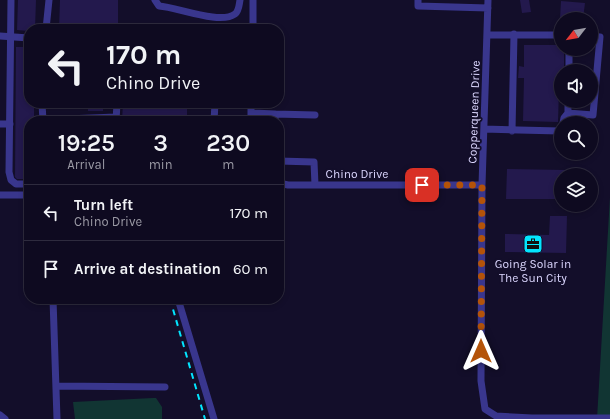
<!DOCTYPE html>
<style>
body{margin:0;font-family:Karla,sans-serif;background:#1c182d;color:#f1f3f6;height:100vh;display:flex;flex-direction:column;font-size:15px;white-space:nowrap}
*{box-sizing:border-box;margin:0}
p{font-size:13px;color:#9b9aa5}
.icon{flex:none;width:22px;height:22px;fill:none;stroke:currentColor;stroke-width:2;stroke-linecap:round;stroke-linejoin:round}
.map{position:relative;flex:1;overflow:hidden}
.side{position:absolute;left:24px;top:116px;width:260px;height:188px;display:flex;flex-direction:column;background:#0e0a20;border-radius:16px;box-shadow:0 2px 6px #0003,0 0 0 1px #2e2b3e}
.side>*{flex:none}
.hud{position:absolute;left:24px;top:24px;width:260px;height:84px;border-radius:16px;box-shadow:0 2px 6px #0003,0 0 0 1px #2e2b3e;background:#0e0a20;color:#f1f3f6;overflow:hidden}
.needle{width:26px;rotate:239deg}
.tools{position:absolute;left:554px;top:12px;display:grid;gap:8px}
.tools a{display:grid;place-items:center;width:44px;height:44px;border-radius:50%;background:#0e0a20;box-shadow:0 2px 6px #0003,0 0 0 1px #2e2b3e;font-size:20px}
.pin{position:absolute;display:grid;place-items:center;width:34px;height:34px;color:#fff;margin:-17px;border-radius:8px;box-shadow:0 2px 6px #0006}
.me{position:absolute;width:44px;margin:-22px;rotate:0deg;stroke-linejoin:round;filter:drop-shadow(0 0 3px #0008)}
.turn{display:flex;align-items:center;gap:14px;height:84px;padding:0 16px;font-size:18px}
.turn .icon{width:52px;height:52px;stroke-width:2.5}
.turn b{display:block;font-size:28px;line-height:34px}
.eta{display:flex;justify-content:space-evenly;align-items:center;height:68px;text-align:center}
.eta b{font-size:24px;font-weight:600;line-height:28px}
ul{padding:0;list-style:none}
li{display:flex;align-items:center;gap:12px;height:56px;padding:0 16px;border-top:1px solid #2e2b3e}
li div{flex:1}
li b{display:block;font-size:15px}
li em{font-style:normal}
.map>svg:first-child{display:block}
.green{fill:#113533}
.building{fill:#23194d}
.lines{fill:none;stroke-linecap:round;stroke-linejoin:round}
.minor{stroke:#39368d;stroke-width:7}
.rail{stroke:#03e5ff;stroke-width:2;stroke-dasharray:6 5;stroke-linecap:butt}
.route{stroke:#b45309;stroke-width:7;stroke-dasharray:0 12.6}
.labels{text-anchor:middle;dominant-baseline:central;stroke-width:4;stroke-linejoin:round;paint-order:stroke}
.street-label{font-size:12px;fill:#dcd7ff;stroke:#130e2a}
.poi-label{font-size:12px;fill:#dcd7ff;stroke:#130e2a}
</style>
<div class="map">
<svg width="610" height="419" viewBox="0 0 610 419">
<rect width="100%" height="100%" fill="#130e2a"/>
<path class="green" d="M610 197V419H597Z
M153 398H156L162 407V419H75L73 402Z"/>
<path class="building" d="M18 0H36L35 29H29V31L17 30Z
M60 0H118V29H59Z
M520 0H529L531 12 522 13Z
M561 1 585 3 583 19H560Z
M524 45H561V49H564V71H561V89H559L558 122 523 121 524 78H518L519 66 524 67Z
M16 47H29V103H34V121H29V179H17L15 177Z
M88 103H103V111H88Z
M123 103H187V121H122Z
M507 169 565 170V175H561V199H506Z
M550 216H567L566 253 505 252V234L549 235Z"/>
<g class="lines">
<path class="minor" d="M11 0 9 172 11 180 16 184H29
M155 0 159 6C177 7 220 25 235 14 239 11 239 5 240 0
M418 0V6L488 8
M488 0 482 185 481 381 485 409 496 416 532 418H610
M46 29 49 0
M253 29V0
M487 35H561
M0 36 29 38
M569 71V49
M568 101V113L593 115 600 37 591 36
M42 103 43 121
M251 113 275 114V121
M275 114 315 115
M42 120 116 117
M116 121 117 103
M214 121 215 103
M251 121V103
M563 123 564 118 568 113
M0 124H10
M484 129 560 131 561 129
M512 131 514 34
M279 161 314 162 315 185
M279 183 288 185H482
M0 195H29
M53 299 57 419
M178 299 214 419
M56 386 165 387
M0 415 5 419"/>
<path class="rail" d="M170 299 205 419"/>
</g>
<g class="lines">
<path class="route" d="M422 185H482L481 351"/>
</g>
<defs>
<g id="office-square" transform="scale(1)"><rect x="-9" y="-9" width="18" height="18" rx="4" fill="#03e5ff" stroke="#130e2a"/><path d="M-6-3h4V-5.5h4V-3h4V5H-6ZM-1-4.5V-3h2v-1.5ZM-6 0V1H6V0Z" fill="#111"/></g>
</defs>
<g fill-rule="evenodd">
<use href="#office-square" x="533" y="244"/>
</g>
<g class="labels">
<g class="street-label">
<text transform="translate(474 112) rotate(-88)">Copperqueen Drive</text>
<text x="357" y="174">Chino Drive</text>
</g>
<g class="poi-label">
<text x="533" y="264">Going Solar in<tspan x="533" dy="14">The Sun City</tspan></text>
</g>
</g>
</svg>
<div class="tools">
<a><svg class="needle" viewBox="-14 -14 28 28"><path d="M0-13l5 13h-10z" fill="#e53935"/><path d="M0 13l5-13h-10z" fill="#9b9aa5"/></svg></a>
<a><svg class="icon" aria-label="sound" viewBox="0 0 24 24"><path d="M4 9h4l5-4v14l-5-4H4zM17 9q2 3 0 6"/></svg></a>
<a><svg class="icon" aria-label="search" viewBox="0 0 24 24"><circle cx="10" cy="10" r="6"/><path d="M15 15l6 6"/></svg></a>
<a><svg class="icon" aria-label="layers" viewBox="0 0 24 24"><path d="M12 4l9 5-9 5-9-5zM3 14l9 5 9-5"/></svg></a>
</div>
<div class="pin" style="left:422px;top:185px;background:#d93025"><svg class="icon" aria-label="arrive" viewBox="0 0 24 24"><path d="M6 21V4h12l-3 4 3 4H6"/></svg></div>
<svg class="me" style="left:481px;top:351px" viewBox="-20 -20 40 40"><path d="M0-17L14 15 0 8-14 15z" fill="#b45309" stroke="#fff" stroke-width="4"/></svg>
<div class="hud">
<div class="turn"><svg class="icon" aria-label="left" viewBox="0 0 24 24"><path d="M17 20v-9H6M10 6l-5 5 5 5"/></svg><div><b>170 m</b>Chino Drive</div></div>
</div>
<section class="side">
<div class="eta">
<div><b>19:25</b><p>Arrival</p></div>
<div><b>3</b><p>min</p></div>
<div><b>230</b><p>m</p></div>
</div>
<ul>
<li><svg class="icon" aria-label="left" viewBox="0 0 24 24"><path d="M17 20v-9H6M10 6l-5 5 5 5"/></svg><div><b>Turn left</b><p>Chino Drive</p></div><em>170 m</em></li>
<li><svg class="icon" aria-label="arrive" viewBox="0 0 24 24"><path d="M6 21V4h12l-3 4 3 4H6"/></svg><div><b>Arrive at destination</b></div><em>60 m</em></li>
</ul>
</section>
</div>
